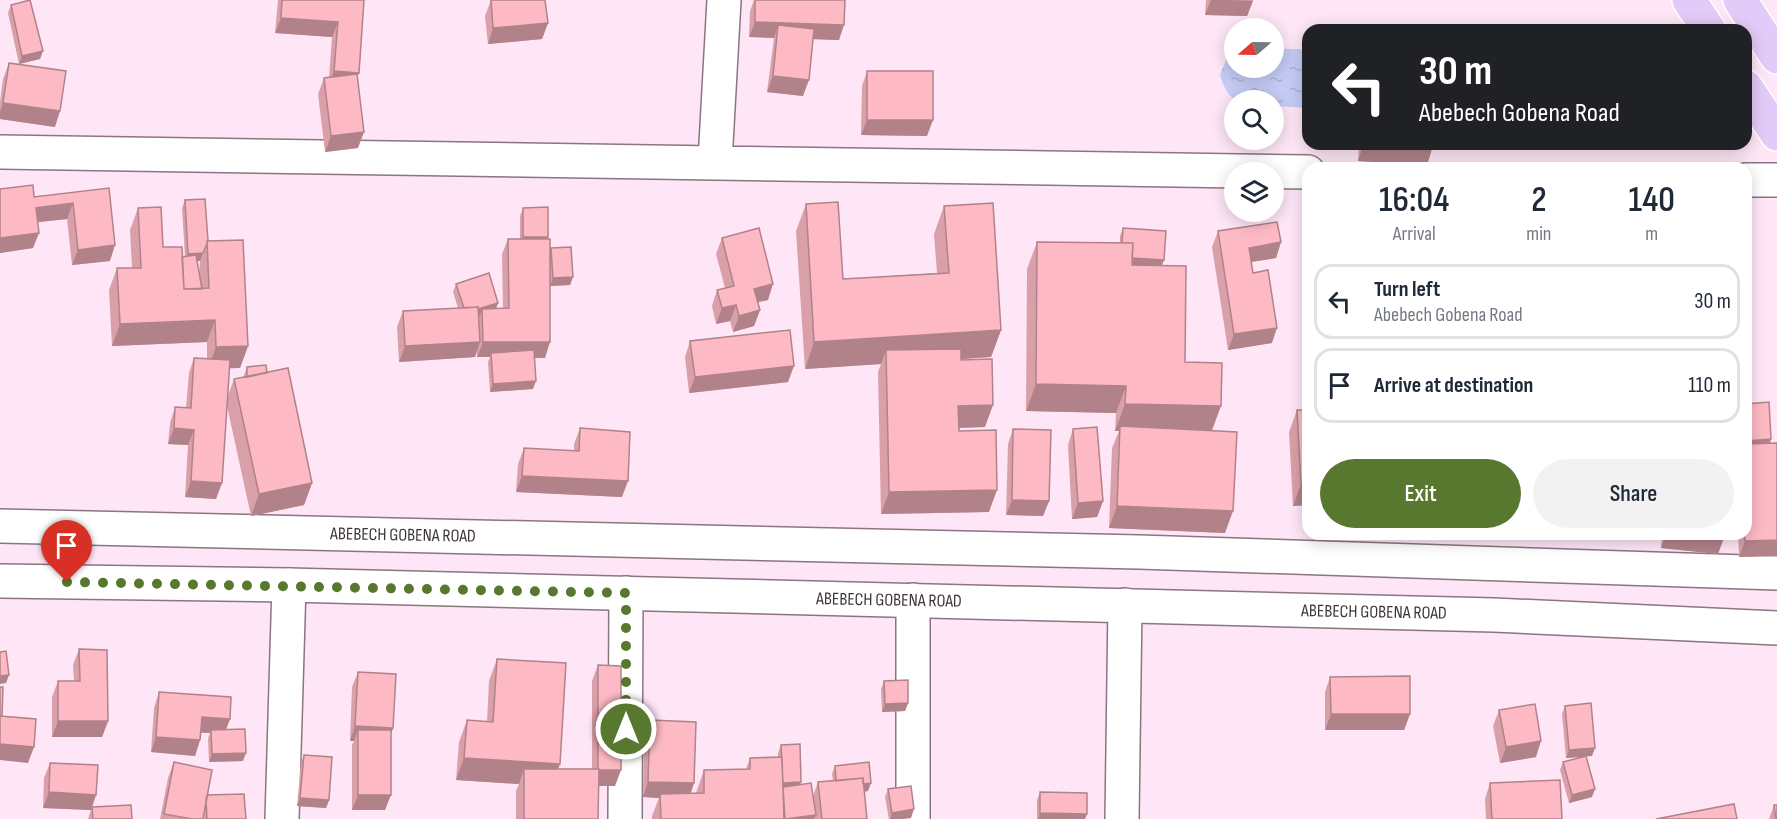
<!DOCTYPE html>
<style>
body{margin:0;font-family:"Sofia Sans Condensed",sans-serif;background:#f2f2f3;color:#1f2937;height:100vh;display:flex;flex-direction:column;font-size:22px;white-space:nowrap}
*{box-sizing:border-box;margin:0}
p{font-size:20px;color:#747a83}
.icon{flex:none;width:33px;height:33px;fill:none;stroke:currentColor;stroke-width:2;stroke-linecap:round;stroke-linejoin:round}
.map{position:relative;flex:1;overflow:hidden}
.panel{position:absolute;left:1302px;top:162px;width:450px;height:378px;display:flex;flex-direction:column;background:#fff;border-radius:18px;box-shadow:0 3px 15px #0003}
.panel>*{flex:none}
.hud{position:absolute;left:1302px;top:24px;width:450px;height:126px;border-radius:18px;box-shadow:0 3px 15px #0003;background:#202124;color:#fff;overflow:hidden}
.needle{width:39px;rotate:250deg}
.tools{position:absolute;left:1224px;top:18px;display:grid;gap:12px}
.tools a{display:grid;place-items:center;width:60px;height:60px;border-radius:50%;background:#fff;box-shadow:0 3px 15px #0003;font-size:30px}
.pin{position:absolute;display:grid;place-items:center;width:51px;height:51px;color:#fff;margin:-62px -26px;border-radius:50% 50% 50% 0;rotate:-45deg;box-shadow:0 0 6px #0007}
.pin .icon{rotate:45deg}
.me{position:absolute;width:66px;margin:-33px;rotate:0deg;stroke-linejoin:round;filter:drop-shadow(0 0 4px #0008)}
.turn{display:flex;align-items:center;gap:21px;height:126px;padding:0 18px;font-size:27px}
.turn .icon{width:78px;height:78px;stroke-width:2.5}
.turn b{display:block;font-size:42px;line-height:51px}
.eta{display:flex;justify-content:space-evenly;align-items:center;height:102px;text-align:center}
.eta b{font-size:36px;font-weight:600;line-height:42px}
.primary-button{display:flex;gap:12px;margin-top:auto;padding:12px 18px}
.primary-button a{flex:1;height:69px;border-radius:36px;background:#58782f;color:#fff;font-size:24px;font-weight:600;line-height:69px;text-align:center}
.primary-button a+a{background:#f2f2f3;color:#1f2937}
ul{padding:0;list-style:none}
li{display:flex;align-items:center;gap:18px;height:75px;margin:0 12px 9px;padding:0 6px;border:3px solid #e0e1e3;border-radius:18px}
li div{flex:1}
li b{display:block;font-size:22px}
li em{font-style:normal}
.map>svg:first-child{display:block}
.water{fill:url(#water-ripples)}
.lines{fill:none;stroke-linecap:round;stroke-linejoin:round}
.minor-casing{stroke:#897583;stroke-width:36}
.tertiary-casing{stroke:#897583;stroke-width:36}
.primary-casing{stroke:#fff;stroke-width:36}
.minor{stroke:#fff;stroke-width:33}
.tertiary{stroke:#fff;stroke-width:33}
.primary{stroke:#e2cbf8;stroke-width:33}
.wall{fill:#daa0a9;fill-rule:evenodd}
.shaded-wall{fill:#b1828a}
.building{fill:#fdbac5;stroke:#b1828a;stroke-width:1.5}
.route{stroke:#58782f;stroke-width:10;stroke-dasharray:0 18}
.labels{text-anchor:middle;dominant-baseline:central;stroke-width:5;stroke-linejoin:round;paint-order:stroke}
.street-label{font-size:18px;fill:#3e353b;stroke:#fff}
</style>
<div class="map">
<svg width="1777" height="819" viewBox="0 0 1777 819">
<defs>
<pattern id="water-ripples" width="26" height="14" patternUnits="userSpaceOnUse" patternTransform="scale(1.5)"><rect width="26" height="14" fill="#c4ccf5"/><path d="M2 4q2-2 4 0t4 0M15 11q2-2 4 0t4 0" fill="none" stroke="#a9b0d3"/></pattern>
</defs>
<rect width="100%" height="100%" fill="#fee6f6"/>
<path class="water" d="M1274 48 1308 50V108L1274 106V100C1241 100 1231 110 1220 75L1226 60 1234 52V68H1274Z"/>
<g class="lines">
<g class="minor-casing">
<path id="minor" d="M0 152 1308 172
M715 162 724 0
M1746 180H1777
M282 819 289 585
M625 819 626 593
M913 819V600
M1122 819 1125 605"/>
</g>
<g class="tertiary-casing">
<path id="tertiary" d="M0 526 1139 552 1777 573
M0 581 289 585 1494 615 1777 628"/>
</g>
<g class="primary-casing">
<path id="primary" d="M1689 0 1709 30
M1740 0 1777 57
M1746 87 1777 134"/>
</g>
<use href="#minor" class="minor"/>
<use href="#tertiary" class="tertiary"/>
<use href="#primary" class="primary"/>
</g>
<path class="wall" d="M278 0H364L357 78 358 148 325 152 318 94 324 78H329L332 37 275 33Z
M491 0 548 23 542 39 488 44 485 16Z
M754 0H845L839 40 813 39 803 96 767 92 774 38 749 37 750 11Z
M1206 0H1253L1247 16 1205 15Z
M11 5 40 59 19 64 8 13Z
M9 63 55 127 0 119V102L3 79Z
M867 71 927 136 861 135 862 86Z
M1359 144H1433L1427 165 1358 161Z
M109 188 110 261 72 265 67 219 38 222 33 248 0 253V189L34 197Z
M185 200 208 241 248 346 240 368H229L227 398 234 379 244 377V375L247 367 267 373 312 483 304 505 251 516 227 406 216 499 185 497 188 445 168 444 170 423 175 407 186 408 189 373 194 358 207 359V342L112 346 109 290 117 268H132L130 230 138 208 163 247 182 257H185L182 208ZM197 261H200L199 276Z
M806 204 843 279 937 273 934 234 944 206 1001 330 991 357 961 359 985 427 959 428V431L989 512 881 514 878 372 881 364 805 369 796 231Z
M523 208 548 237V239L550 250 573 277 570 285 550 286 545 358H534L533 389 490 392 488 362 490 357H477V351L475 357 399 362 397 327 403 311 458 308 453 292 456 284 498 303 496 308H503L502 254 508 239H520V216Z
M1123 228 1162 265 1185 362 1212 431 1225 533 1109 528 1112 448 1119 431H1115L1116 413 1026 411 1027 269 1037 242 1120 243V236Z
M1218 231 1281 242 1276 258 1251 262 1253 273 1272 343 1228 350 1212 247Z
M722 238 768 300 758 302 760 310 754 326 733 332 730 321 716 324 712 306 717 290 725 288 716 254Z
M690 341 788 382 689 393 685 357Z
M1746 404 1771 439 1770 444 1777 556 1739 557 1738 534H1746Z
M1297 410 1308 505 1293 506 1289 432Z
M580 428 622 497 516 492 518 464 524 448 574 451V444Z
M1013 429 1049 501 1043 516 1006 515 1008 444Z
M1073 429 1103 501 1097 517 1072 519 1068 445Z
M1662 534H1724L1718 554 1661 548Z
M79 649 108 721 102 737H52V697L58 681H74L73 665Z
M497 659 558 769H592V681L598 665 615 786H599L598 819H516V791L519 784 456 780 459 742 467 720 487 722 489 681Z
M358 672 393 728 391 734 385 810H352V745L354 741H350L352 687Z
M1330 677 1410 714 1404 730H1325V692Z
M884 681 908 703 905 711 882 712 881 689Z
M159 692 230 719 226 730 243 761 209 762 208 738 210 733H201L200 740 195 756 151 752 154 708Z
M1565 706 1592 756H1586L1592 797 1569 803 1560 770 1563 762 1583 757 1566 758 1562 714Z
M1499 710 1536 757 1500 763 1493 726Z
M650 720 691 794 696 793 704 770 746 769 750 758 778 757V753L781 745 800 784 813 796 818 782 833 781 832 774 835 766 868 791 864 792 867 819H652V816L659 798 643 797 644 736Z
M304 755 329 800 326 808 297 806 301 763Z
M174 762 207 795 246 819H204V815L203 819H160L168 778Z
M50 763 96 795 91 810 43 808 44 778Z
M1490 783 1562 819H1486L1485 799Z
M888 789 911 818 901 819H889L885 797Z
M1040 792 1085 819H1037V800Z
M1774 805 1777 819H1769Z
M92 807 132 819H88Z"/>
<path class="shaded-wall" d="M1211 0H1231L1253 1 1247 16 1205 15Z
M281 18 338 22 332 37 275 33Z
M755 22 844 25 839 40 777 38 778 25 774 38 749 37Z
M548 23 542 39 488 44 493 28Z
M43 51 40 59 19 64 22 56Z
M334 71 359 73 353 88 328 87Z
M773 76 809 80 803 96 767 92Z
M3 103 60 111 55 127 0 119V112Z
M867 120H933L927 136 861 135Z
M364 132 358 148 325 152 331 136Z
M1363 146 1432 149 1427 165 1358 161Z
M73 203 67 219 30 223 36 208Z
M39 233 33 248 0 253V238Z
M523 237H548L546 245H521Z
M1281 242 1276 258 1244 263 1249 248Z
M115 245 110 261 72 265 78 250Z
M203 253 200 261 186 262 188 254Z
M1121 257 1164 260 1161 268 1118 265Z
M573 277 570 285 550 286 553 278Z
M773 284 768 300 748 304 754 289Z
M498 303 495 311 482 309 480 316 462 322 465 313Z
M736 305 730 321 716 324 722 308Z
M760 310 754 326 733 332 739 316Z
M215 320 207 342 112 346 120 324Z
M1277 328 1272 343 1228 350 1234 334Z
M1001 330 991 357 886 364V350L881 364 805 369 814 342Z
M480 342 475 357 399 362 405 346Z
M483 342H550L545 358 492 357 491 353 490 357H477Z
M248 346 240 368 208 369 216 347Z
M794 366 788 382 689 393 695 377Z
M536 381 533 389 490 392 493 384Z
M1036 384 1126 386 1116 413 1026 411Z
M1125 404 1221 406 1211 433 1120 426 1119 431H1115Z
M993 405 985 427 950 428 958 406Z
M174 428 194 430 188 445 168 444Z
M1771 439 1768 447 1746 449V441Z
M522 476 628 481 622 497 516 492Z
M191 481 222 483 216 499 185 497Z
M312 483 304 505 251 516 259 494Z
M1301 484H1308V505L1293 506Z
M997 490 989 512 881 514 889 492Z
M1012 500 1049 501 1043 516 1006 515Z
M1103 501 1097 517 1072 519 1078 503Z
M1117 506 1233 511 1225 533 1109 528Z
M1666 534H1679L1724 538 1718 554 1661 548Z
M1777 540V556L1739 557 1745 541Z
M9 675 6 683 0 684V676Z
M908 703 905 711 882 712 885 704Z
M1331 714H1410L1404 730H1325Z
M202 717 230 719 224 734 211 730 210 733 196 732Z
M58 721H108L102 737H52Z
M355 726 393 728 388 743 358 730 354 741H350Z
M156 737 200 740 195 756 151 752Z
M1541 741 1536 757 1500 763 1506 747Z
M0 744 34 747 28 763 0 760Z
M1595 748 1592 756 1566 758 1569 750Z
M246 753 243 761 209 762 212 754Z
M464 758 560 764 552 786 524 769 519 784 456 780Z
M598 770H621L615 786H592Z
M648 782 694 783 689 799 660 794 659 798 643 797Z
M801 782 798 790 780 791 782 783Z
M871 783 868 791 834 795 837 787Z
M1595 789 1592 797 1569 803 1572 795Z
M49 792 96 795 91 810 43 808Z
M358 795H391L385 810H352Z
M300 798 329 800 326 808 297 806Z
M914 809 911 818 901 819H890L892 813Z
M1040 813 1087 814 1085 819H1038Z
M816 815 814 819H791Z"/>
<path class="building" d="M30 0 43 51 22 56 11 5Z
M282 0H364L359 73 334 71 338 22 281 18Z
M491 0H545L548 23 493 28Z
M755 0H845L844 25 755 22Z
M778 25 814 29 809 80 773 76Z
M9 63 66 71 60 111 3 103Z
M867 71H933V120H867Z
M357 74 364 132 331 136 324 78Z
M1364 144H1433L1432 149 1363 146Z
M33 185 34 197 109 188 115 245 78 250 73 203 36 208 39 233 0 238V189Z
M205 199 208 241 203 253 188 254 185 200Z
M838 202 843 279 949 273 944 206 993 203 1001 330 814 342 806 204Z
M161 207 163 247H182L184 289 209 288 207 241 243 240 248 346 216 347 215 320 120 324 117 268H141L138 208Z
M548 207V237H523V208Z
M1277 222 1281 242 1249 248 1253 273 1268 270 1277 328 1234 334 1218 231Z
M759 228 773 284 754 289 760 310 739 316 736 305 722 308 717 290 734 286 722 238Z
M1123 228 1166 231 1164 260 1132 258 1133 243H1122Z
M508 239H550V342H483L482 309 509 308Z
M1037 242 1133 243 1132 265 1186 266 1185 362 1222 363 1221 406 1125 404 1126 386 1036 384Z
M571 247 573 277 553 278 551 248Z
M196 255 202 289H184L182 257Z
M489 273 498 303 478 309V307L464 308 456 284Z
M478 307 480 342 405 346 403 311Z
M790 330 794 366 695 377 690 341Z
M961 349V360L992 359 993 405 958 406 959 431 996 430 997 490 889 492 886 350Z
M534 350 536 381 493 384 491 353Z
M194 358 230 360 222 483 191 481 194 430 174 428 175 407 191 408Z
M266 365 267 373 247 377V367Z
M288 368 312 483 259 494 234 379Z
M1769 402 1771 439 1746 441V404Z
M1297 410H1308V484H1301Z
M1120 426 1237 432 1233 511 1117 506Z
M1097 427 1103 501 1078 503 1073 429Z
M580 428 630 432 628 481 522 476 524 448 579 451Z
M1013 429 1051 430 1049 501 1012 500Z
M1777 443V540L1745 541 1744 534H1746V444Z
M1679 534H1724V538Z
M79 649 107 650 108 721H58V681H80Z
M6 651 9 675 0 676V652Z
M497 659 566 663 560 764 464 758 467 720 493 722Z
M598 665 621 666V770H599V769H598Z
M358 672 396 674 393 728 355 726Z
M1410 676V714H1331L1330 677Z
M908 680V703L885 704 884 681Z
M0 687H3L2 716H0Z
M159 692 231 697 230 719 202 717 200 740 156 737Z
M1591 703 1595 748 1569 750 1565 706Z
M1535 704 1541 741 1506 747 1499 710Z
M0 716 36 719 34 747 0 744Z
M650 720 696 722 694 783 648 782Z
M245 729 246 753 212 754 211 730Z
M358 730H391V795H358Z
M800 744 801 782 783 783 781 745Z
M304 755 332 757 329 800 300 798Z
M1586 756 1595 789 1572 795 1563 762Z
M782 757 784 819H661L660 794 704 793V770L750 769V758Z
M174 762 212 770 203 819H192L164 814Z
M869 762 871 783 863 784V778L836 781 835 766Z
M50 763 98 765 96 795 49 792Z
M524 769H599L598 819H524Z
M863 778 867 819H822L818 782Z
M1560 780 1562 819H1492L1490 783Z
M811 783 816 815 785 819 783 787Z
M911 786 914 809 892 813 888 789Z
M1040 792 1087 793V814L1040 813Z
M244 794 246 819H207L206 800 207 795Z
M1734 804 1737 819H1656Z
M131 805 132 819H93L92 807Z
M1774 805H1777V819H1776Z"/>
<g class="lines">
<path class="route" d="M67 582 626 593V729"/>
</g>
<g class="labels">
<g class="street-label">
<text transform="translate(403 535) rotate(1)">ABEBECH GOBENA ROAD</text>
<text transform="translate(889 600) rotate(1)">ABEBECH GOBENA ROAD</text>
<text transform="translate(1374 612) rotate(1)">ABEBECH GOBENA ROAD</text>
</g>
</g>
</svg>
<div class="tools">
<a><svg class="needle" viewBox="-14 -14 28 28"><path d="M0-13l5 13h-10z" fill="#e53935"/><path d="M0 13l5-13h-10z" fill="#747a83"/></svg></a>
<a><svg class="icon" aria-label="search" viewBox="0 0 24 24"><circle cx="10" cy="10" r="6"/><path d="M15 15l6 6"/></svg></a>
<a><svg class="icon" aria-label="layers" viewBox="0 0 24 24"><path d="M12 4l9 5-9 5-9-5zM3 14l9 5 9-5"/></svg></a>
</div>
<div class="pin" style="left:67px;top:582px;background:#d93025"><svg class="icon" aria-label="arrive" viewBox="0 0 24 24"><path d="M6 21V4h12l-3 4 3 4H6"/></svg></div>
<svg class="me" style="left:626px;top:729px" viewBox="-20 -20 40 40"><circle r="17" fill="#58782f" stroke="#fff" stroke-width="3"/><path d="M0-11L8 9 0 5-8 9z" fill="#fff"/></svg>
<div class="hud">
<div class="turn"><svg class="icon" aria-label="left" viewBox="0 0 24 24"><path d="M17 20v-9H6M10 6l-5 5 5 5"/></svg><div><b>30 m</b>Abebech Gobena Road</div></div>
</div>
<section class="panel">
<div class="eta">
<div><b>16:04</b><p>Arrival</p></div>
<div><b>2</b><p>min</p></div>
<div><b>140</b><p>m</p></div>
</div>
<ul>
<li><svg class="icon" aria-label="left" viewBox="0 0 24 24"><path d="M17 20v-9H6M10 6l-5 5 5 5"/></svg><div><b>Turn left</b><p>Abebech Gobena Road</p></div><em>30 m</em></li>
<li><svg class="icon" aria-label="arrive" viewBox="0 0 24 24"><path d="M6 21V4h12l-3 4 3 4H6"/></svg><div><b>Arrive at destination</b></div><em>110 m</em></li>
</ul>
<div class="primary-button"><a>Exit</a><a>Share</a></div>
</section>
</div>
